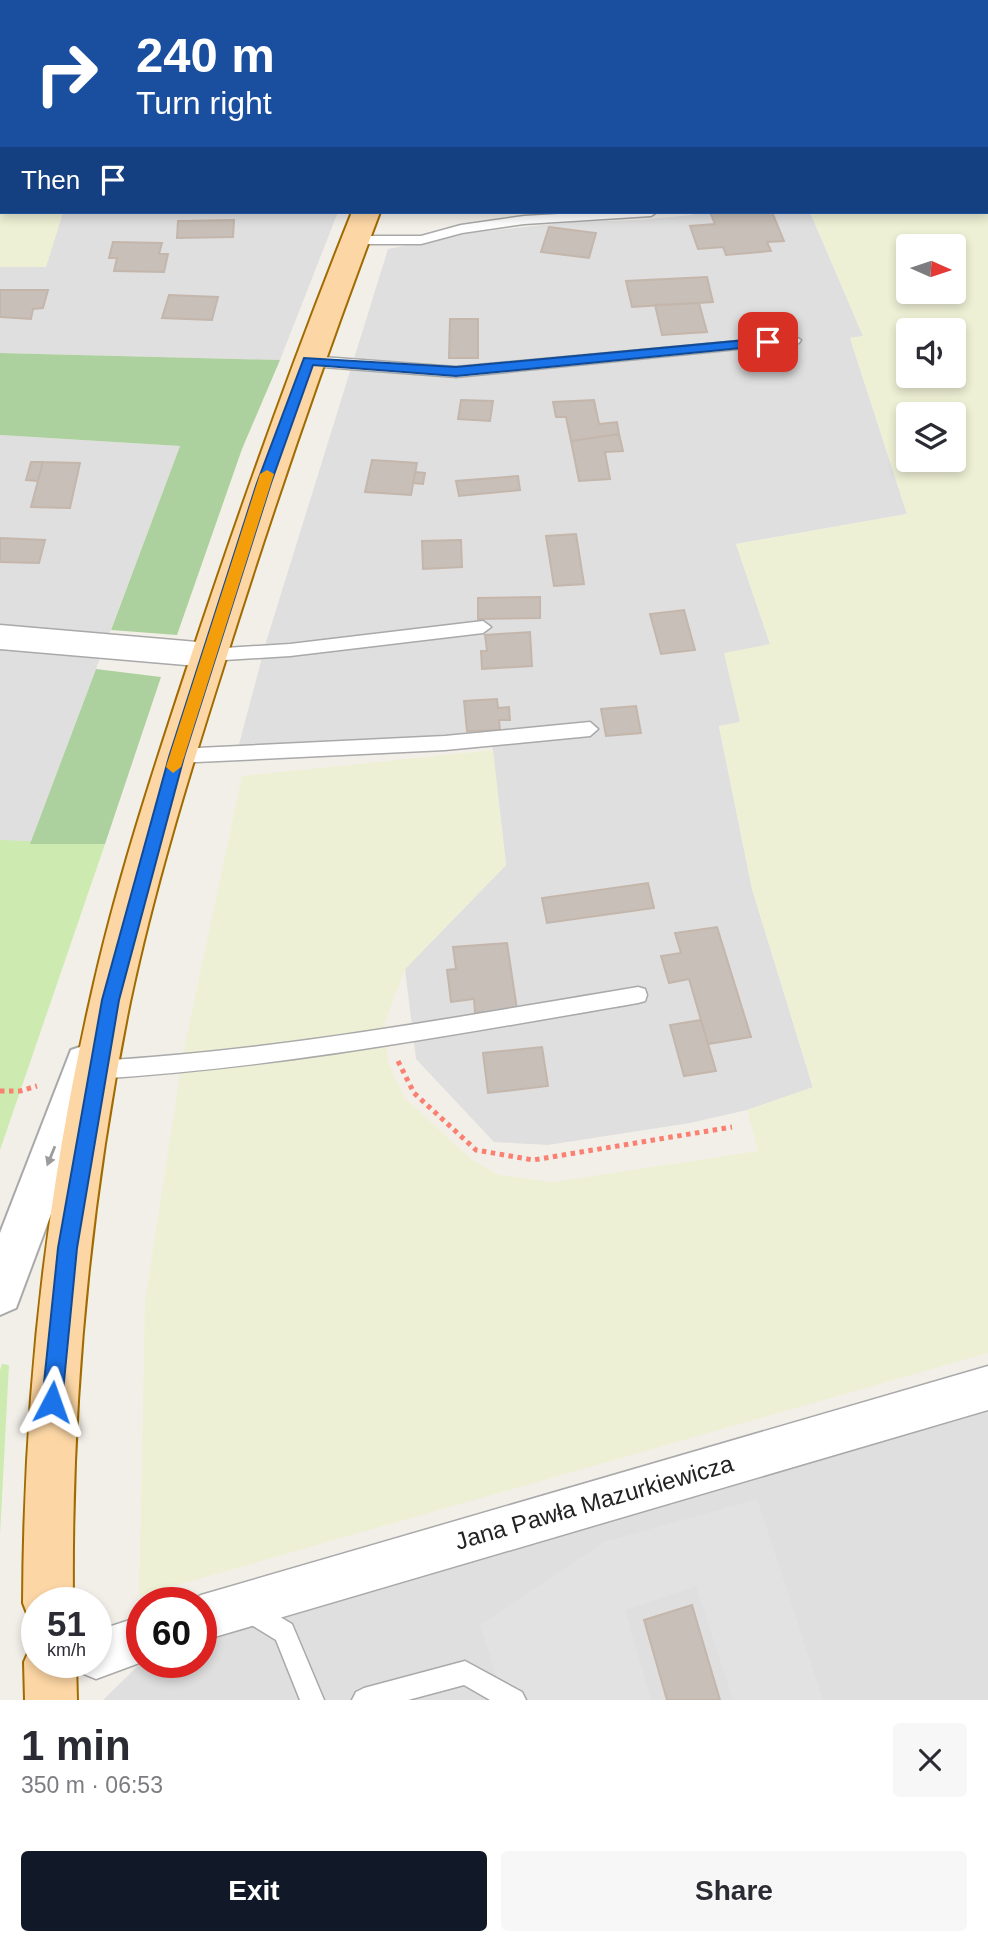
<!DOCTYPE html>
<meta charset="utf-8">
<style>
body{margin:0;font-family:Arial,sans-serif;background:#f7f7f7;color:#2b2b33;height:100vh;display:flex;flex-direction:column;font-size:26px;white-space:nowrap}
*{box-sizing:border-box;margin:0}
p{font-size:23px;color:#7c7c81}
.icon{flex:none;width:38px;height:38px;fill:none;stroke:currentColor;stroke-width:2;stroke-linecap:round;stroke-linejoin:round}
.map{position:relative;height:1700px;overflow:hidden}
.drawer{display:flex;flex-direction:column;background:#fff;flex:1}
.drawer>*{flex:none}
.top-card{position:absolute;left:0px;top:0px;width:989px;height:214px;box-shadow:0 4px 10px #0003;background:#1a4fa0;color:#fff;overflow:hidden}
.needle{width:46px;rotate:93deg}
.controls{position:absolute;left:896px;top:234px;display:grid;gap:14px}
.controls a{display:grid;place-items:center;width:70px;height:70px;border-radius:7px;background:#fff;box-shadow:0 4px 10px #0003;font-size:35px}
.speed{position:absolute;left:21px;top:1587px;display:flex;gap:14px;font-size:35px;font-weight:700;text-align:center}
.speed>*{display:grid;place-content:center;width:91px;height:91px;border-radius:50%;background:#fff;box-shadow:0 4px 10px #0003;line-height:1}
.speed small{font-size:18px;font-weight:400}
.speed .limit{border:10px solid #d22;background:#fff;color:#111}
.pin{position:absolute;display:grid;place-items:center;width:60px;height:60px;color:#fff;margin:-30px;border-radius:14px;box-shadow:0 4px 10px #0006}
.me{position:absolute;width:77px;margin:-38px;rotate:4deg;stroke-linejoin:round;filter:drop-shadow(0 0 5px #0008)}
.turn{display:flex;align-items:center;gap:24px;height:147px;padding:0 21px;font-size:32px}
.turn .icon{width:91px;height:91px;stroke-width:2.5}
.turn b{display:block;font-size:49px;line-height:60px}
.then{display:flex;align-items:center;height:66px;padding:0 21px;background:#0003;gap:14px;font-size:26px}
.round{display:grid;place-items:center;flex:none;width:74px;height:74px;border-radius:7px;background:#f7f7f7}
.overview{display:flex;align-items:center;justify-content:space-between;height:119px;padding:0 21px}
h1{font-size:42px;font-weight:600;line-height:52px}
.cta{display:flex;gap:14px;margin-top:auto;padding:14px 21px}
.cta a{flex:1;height:80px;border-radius:7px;background:#111827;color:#fff;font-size:28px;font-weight:600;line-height:80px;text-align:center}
.cta a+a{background:#f7f7f7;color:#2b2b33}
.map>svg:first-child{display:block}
.residential{fill:#e0dfdf}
.farmland{fill:#eef0d5;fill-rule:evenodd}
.grass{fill:#cdebb0}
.forest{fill:#add19e}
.parking{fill:#e2e2e2}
.building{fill:#c7bfb8;stroke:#c4b6ab;stroke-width:2}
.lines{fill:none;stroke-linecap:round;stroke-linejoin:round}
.service-casing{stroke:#a9a9a9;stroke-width:3}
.minor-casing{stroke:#a9a9a9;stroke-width:3}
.tertiary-casing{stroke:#a9a9a9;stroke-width:4}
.primary-casing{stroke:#a06b00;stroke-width:4}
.path{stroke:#fa8072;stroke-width:5;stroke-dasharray:4.5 4.5;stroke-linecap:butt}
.service{fill:#fff;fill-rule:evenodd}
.minor{fill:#fff;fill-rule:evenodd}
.tertiary{fill:#fff;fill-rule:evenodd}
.primary{fill:#fcd6a4;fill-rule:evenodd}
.oneway{fill:#9c9c9c}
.route{fill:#1a73e8;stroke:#114b97;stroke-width:2}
.slow{fill:#f59e0b}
.labels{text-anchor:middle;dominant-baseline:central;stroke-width:5;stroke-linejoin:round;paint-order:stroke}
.near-street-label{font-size:24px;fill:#222;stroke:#fff}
</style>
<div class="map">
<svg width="988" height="1700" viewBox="0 0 988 1700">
<rect width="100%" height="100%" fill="#f2efe9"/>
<path class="residential" d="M467 0H799L800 2H466Z
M63 212H338L280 360 0 353V267L46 266Z
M692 212H810L863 336 850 338 907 514 736 544 770 644 741 722 719 726 752 889 813 1088 747 1110 690 1123 548 1145 494 1142 416 1059 405 969 506 865 491 737 238 748 267 639 388 249 468 233 573 222 637 220 693 215Z
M0 435 180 446 30 844 0 842Z
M988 1405V1700H103L142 1662H201V1643Z"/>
<path class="farmland" d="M799 0H988V1353L139 1596 145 1301 184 1049 242 776 493 750 506 865 405 969 385 1022 388 1062 405 1098 471 1159 499 1175 553 1182 758 1151 747 1110 813 1087 752 889 719 726 740 722 724 653 770 644 736 544 907 514 850 338 863 336 810 212H987V2ZM908 247H954V292H908ZM908 331H954V376H908ZM908 415H954V460H908Z
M0 62 2 212H63L46 267H0Z"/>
<path class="grass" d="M0 840 105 844 0 1150Z
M2 1364 9 1365 0 1535V1370Z"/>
<path class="forest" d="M0 0H253L2 2 0 62Z
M0 353 280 360 242 449 177 635 111 630 180 446 0 435Z
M96 669 161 677 105 844H30Z"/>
<path class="parking" d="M757 1499 823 1700H733L696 1586 625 1610 651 1700H504L480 1625 604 1542Z"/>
<path class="building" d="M710 212H772L784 241 767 242 771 251 726 255 723 247 698 249 690 226 715 224Z
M234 220 233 237 177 238 178 221Z
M549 227 596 233 589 258 541 252Z
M113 242 162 243 159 254H168L164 272 114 271 117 258H109Z
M707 277 713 302 632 307 626 281Z
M0 290H48L43 308 33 309 31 319 0 317Z
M169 295 218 297 212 320 162 318Z
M699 303 707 332 662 335 655 305Z
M450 319H478V358H449Z
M461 400 493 401 490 421 458 419Z
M594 400 599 424 617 422 619 434 571 441 566 417H556L553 402Z
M619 434 623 451 605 452 610 479 579 481 571 441Z
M372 460 417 463 411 495 365 492Z
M31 462H43L38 481 26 480Z
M43 462 80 463 70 508 31 507Z
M415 472 425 473 423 484 413 483Z
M518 476 520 490 459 496 456 481Z
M576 534 584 584 554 586 546 536Z
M0 538 45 540 39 563 0 562Z
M461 540 462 567 423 569 422 541Z
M540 597V618L478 619V598Z
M684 610 695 650 661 654 650 614Z
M530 632 532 666 482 669 481 651H487L485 635Z
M497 699 498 708 509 707 510 720H499L500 730 467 731 464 701Z
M636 706 641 733 606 736 601 709Z
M648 883 654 908 547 923 542 898Z
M717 927 751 1037 708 1044 689 979 669 983 661 956 681 953 675 933Z
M507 943 517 1009 475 1013 474 999 451 1002 447 970 456 969 453 947Z
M701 1020 716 1071 684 1076 670 1025Z
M542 1047 548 1086 488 1093 483 1053Z
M692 1605 720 1700H667L644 1620Z"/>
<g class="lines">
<g class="service-casing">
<path id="service" d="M593 212H657L651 216 524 224 462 233 421 244H355L349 240 355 236H421L461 225 524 216Z
M794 336 801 340 799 343 456 377 309 366 302 361 309 356 456 367Z
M483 621 491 627 483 633 290 656 209 661 201 655 209 649 290 644Z
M590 722 598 729 590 736 445 750 176 763 168 756 176 749 445 736Z
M638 987 645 989 647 995 645 1001 638 1003C457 1034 278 1068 94 1079L87 1076 84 1070 87 1064 94 1061C277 1051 457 1017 638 987Z
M248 1598 292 1624 324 1700H300L276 1640 240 1618 236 1610 240 1602Z
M465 1661 522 1692 526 1700H490L464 1685 408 1700H352L356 1692 364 1688Z"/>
</g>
<g class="minor-casing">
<path id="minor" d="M0 625 209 643 220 646 225 655 220 664 209 667 0 649Z
M988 1366V1410L201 1641V1603H184L201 1595Z
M142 1616V1662L96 1679 79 1672 76 1662H96V1631Z"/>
</g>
<g class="tertiary-casing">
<path id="tertiary" d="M86 1045 101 1050 107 1064 16 1308 0 1315V1233L71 1050Z"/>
</g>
<g class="primary-casing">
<path id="primary" d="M434 0H458L433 2Z
M352 212H380C323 363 271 515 223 668 188 778 154 889 130 1002 90 1200 71 1400 73 1603H37V1624L30 1621 23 1603C24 1400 45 1199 90 1001 115 887 151 777 187 668 238 514 292 362 352 212Z
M37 1642V1662H76L77 1700H25L24 1662 32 1644Z"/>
</g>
<path class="path" d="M398 1061 414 1093 476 1150 533 1160 732 1127
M0 1091H20L37 1086"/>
<use href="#service" class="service"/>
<use href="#minor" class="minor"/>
<use href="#tertiary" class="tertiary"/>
<use href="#primary" class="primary"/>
</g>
<defs><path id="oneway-solid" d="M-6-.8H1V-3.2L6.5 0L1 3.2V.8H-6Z" transform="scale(1.75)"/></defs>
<use class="oneway" href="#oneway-solid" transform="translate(51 1156) rotate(112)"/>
<path class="route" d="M768 338 774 342 772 345 456 376 313 365 271 483 184 757 119 1000 77 1248 62 1402 59 1409 52 1412 45 1409 42 1402 58 1248 102 1000 169 757 257 483 304 358 456 367Z"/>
<path class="slow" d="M267 470 274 474 181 767 173 773 166 767 260 474Z"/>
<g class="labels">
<g class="near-street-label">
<text transform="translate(594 1502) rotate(-16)">Jana Pawła Mazurkiewicza</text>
</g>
</g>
</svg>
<div class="controls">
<a><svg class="needle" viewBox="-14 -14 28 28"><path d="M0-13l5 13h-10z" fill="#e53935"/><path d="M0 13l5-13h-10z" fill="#7c7c81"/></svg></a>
<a><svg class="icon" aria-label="sound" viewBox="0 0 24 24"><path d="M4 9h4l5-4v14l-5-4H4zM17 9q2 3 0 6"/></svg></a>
<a><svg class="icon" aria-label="layers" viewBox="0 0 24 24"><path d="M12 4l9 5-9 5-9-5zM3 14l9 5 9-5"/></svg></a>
</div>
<div class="speed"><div>51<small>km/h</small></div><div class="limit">60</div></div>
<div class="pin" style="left:768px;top:342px;background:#d93025"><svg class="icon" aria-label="arrive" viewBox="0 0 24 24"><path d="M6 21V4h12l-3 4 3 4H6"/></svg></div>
<svg class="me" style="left:52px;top:1402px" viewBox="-20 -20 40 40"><path d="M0-17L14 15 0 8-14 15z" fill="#1a73e8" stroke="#fff" stroke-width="4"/></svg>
<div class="top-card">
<div class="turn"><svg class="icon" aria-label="right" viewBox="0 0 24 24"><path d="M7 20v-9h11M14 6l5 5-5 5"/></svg><div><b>240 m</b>Turn right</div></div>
<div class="then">Then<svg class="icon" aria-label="arrive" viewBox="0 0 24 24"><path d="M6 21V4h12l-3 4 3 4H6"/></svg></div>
</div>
</div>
<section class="drawer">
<div class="overview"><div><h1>1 min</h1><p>350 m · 06:53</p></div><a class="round"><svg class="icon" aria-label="close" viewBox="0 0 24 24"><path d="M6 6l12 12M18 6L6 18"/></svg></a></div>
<div class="cta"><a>Exit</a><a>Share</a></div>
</section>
